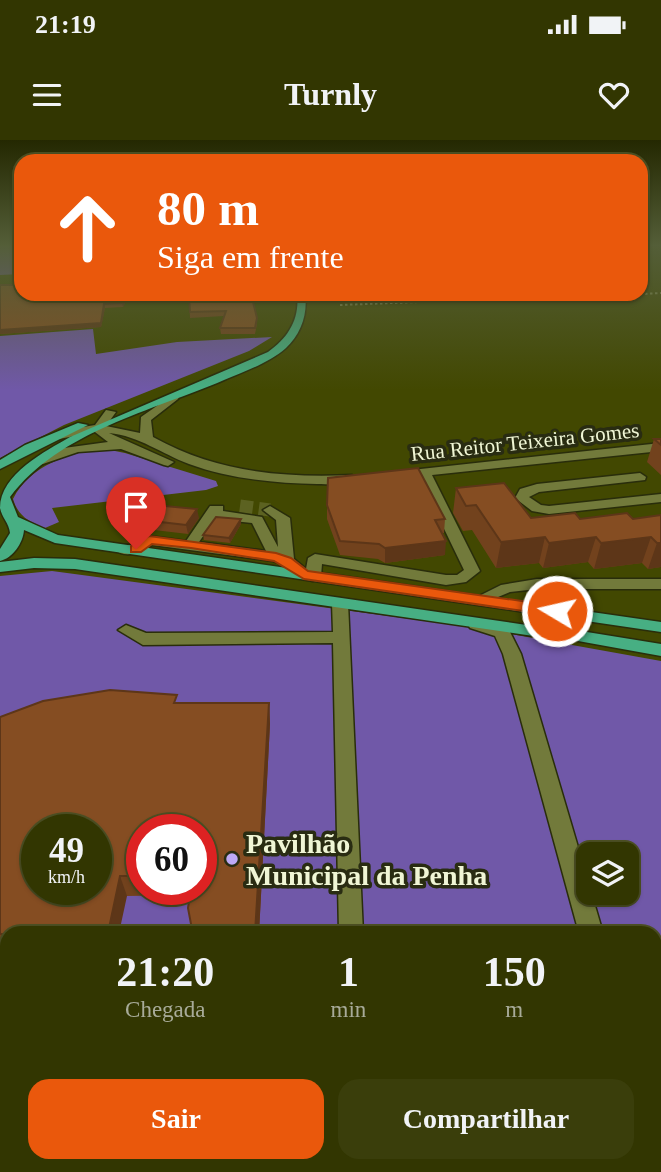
<!DOCTYPE html>
<html lang="pt">
<meta charset="utf-8">
<style>
body{margin:0;font-family:"Times New Roman",serif;background:#3a3e0b;color:#f1f3f6;height:100vh;display:flex;flex-direction:column;font-size:26px;white-space:nowrap}
*{box-sizing:border-box;margin:0}
p{font-size:23px;color:#a8ab99}
.icon{flex:none;width:38px;height:38px;fill:none;stroke:currentColor;stroke-width:2;stroke-linecap:round;stroke-linejoin:round}
.map{position:relative;flex:1;overflow:hidden}
.panel{position:absolute;left:0px;top:786px;width:662px;height:247px;display:flex;flex-direction:column;background:#323601;border-radius:21px 21px 0 0;box-shadow:0 2px 5px #0004,0 0 0 2px #4d5023}
.panel>*{flex:none}
.banner{position:absolute;left:14px;top:14px;width:634px;height:147px;border-radius:21px;box-shadow:0 2px 5px #0004,0 0 0 2px #4d5023;background:#ea580c;color:#fff;overflow:hidden}
.buttons{position:absolute;left:576px;top:702px;display:grid;gap:14px}
.buttons a{display:grid;place-items:center;width:63px;height:63px;border-radius:14px;background:#323601;box-shadow:0 2px 5px #0004,0 0 0 2px #4d5023;font-size:35px}
.speed{position:absolute;left:21px;top:674px;display:flex;gap:14px;font-size:35px;font-weight:700;text-align:center}
.speed>*{display:grid;place-content:center;width:91px;height:91px;border-radius:50%;background:#323601;box-shadow:0 2px 5px #0004,0 0 0 2px #4d5023;line-height:1}
.speed small{font-size:18px;font-weight:400}
.speed .limit{border:10px solid #d22;background:#fff;color:#111}
.pin{position:absolute;display:grid;place-items:center;width:60px;height:60px;color:#fff;margin:-72px -30px;border-radius:50% 50% 50% 0;rotate:-45deg;box-shadow:0 0 7px #0007}
.pin .icon{rotate:45deg}
.me{position:absolute;width:77px;margin:-38px;rotate:279deg;stroke-linejoin:round;filter:drop-shadow(0 0 5px #0008)}
.turn{display:flex;align-items:center;gap:24px;height:147px;padding:0 28px;font-size:32px}
.turn .icon{width:91px;height:91px;stroke-width:2.5}
.turn b{display:block;font-size:49px;line-height:60px}
.eta{display:flex;justify-content:space-evenly;align-items:center;height:119px;text-align:center}
.eta b{font-size:42px;font-weight:600;line-height:49px}
.button{display:flex;gap:14px;margin-top:auto;padding:14px 28px}
.button a{flex:1;height:80px;border-radius:21px;background:#ea580c;color:#fff;font-size:28px;font-weight:600;line-height:80px;text-align:center}
.button a+a{background:#3a3e0b;color:#f1f3f6}
.status{display:flex;justify-content:space-between;align-items:center;height:49px;padding:0 35px;background:#323601;direction:ltr}
.status svg{height:19px;fill:currentColor}
header{display:flex;justify-content:space-between;align-items:center;height:91px;padding:0 28px;background:#323601;font-size:32px;font-weight:600}
.map>svg:first-child{display:block}
.green{fill:#7058a8;fill-rule:evenodd}
.lines{fill:none;stroke-linecap:round;stroke-linejoin:round}
.minor-tunnel{stroke:#5c6221;stroke-width:13;stroke-dasharray:13 6;stroke-linecap:butt}
.minor-casing{stroke:#292d0b;stroke-width:3}
.major-casing{stroke:#292d0b;stroke-width:3}
.path{stroke:#8d935d;stroke-width:2;stroke-dasharray:2.5 2.5;stroke-linecap:butt}
.minor{fill:#727a3b;fill-rule:evenodd}
.major{fill:#47af83;fill-rule:evenodd}
.wall{fill:#72421d;fill-rule:evenodd}
.shaded-wall{fill:#5d3618}
.building{fill:#854d22;stroke:#5d3618;stroke-width:2;fill-rule:evenodd}
.route{fill:#ea580c;stroke:#983908;stroke-width:2}
.poi-dot{fill:#bda9f5;stroke:#292c12;stroke-width:2.5}
.labels{text-anchor:middle;dominant-baseline:central;stroke-width:7;stroke-linejoin:round;paint-order:stroke}
.far-street-label{font-size:21px;fill:#f0f6d5;stroke:#292c12}
.near-poi-label{font-size:28px;font-weight:bold;fill:#f0f6d5;stroke:#292c12;text-anchor:start}
</style>
<div class="status"><b>21:19</b><svg viewBox="0 0 49 12"><path d="M0 12V9h3v3zM5 12V6h3v6zM10 12V3h3v9zM15 12V0h3v12zM26 1h20v11H26zM47 4h2v5h-2z"/></svg></div>
<header><svg class="icon" aria-label="menu" viewBox="0 0 24 24"><path d="M4 6h16M4 12h16M4 18h16"/></svg>Turnly<svg class="icon" aria-label="heart" viewBox="0 0 24 24"><path d="M12 20l-8-8c-3-5 5-10 8-4 3-6 11-1 8 4z"/></svg></header>
<div class="map">
<svg width="661" height="1032" viewBox="0 0 661 1032">
<rect width="100%" height="100%" fill="#424801"/>
<path class="green" d="M0 105H21V134L0 135Z
M93 189 96 214 177 202 272 197 249 211 64 285 0 318V196Z
M105 309 125 313 216 341 218 346 206 350 52 368 59 382 45 388C29 382 18 376 13 359 30 325 70 312 105 309Z
M52 431 478 488 661 521V1032H0V436ZM37 690H96V749H37ZM142 690H201V749H142ZM588 714H626V752H588ZM7 793H654V1026H7Z"/>
<g class="lines">
<path class="minor-tunnel" d="M240 366 270 370"/>
<g class="minor-casing">
<path id="minor" d="M174 254 179 257 178 259 151 280 153 297C216 332 281 338 352 335L358 339C349 347 329 344 317 344 274 343 230 339 189 324 162 314 139 296 109 293L174 322 168 326 164 325 121 309 78 312 40 325 34 321 64 308 108 302 95 292 59 299 53 295 71 289 95 285 106 270 116 272 106 286 140 293 141 277Z
M661 303V311L432 335 480 431 466 442 446 445 322 424 321 436 313 441 299 438 282 424 273 421 152 405C140 413 125 419 114 409L121 405H133L149 396 186 401 210 366H223V371L262 377 278 407 276 380 263 370 270 366 290 378 294 419 306 429 308 418 315 414 446 435H457L464 430 419 337 398 339 392 335 393 332ZM215 379 252 383 266 411 199 402Z
M640 333 646 337 645 340 539 352 529 357 541 365 549 366 661 354V362L549 374 532 371 515 358 520 349 537 344Z
M537 439H661V449H537L510 452 479 465 471 460 501 445Z
M340 458 348 463 363 793H339L333 503 143 505 118 490 126 485 146 493 333 492 332 463Z
M476 479 508 488 521 514 588 741V752H591L603 793H579L503 514 495 496 470 488 468 484 470 480Z
M654 895H661V923H654Z
M317 1026H348L346 1032H315Z"/>
</g>
<g class="major-casing">
<path id="major" d="M297 154H305C308 174 301 194 286 208 269 223 245 231 224 240 152 271 60 291 10 357L18 377 58 395 661 482V492L55 403 24 390C23 403 13 418 0 421V409L10 393C9 383 2 378 0 368 0 334 46 311 70 297L268 212C288 198 300 179 297 154Z
M78 283 88 285 0 329V320L25 305Z
M34 418 75 419 547 488 556 487 661 504V516L556 497 547 498 75 429 34 428 0 432V422Z"/>
</g>
<path class="path" d="M640 154 661 153
M340 165 632 154"/>
<use href="#minor" class="minor"/>
<use href="#major" class="major"/>
</g>
<path class="wall" d="M0 145 21 154H130L123 167 105 168 101 187 0 194Z
M189 154 257 184 255 194H221L220 188 224 176 190 178Z
M654 299H661V335L647 322Z
M456 348 531 378 633 379 661 375V427L648 429 642 423 594 429 588 422 543 428 539 423 496 428 472 390 463 391 453 373Z
M327 365 445 379 444 393H442L445 415 385 423 378 419 340 415 327 379Z
M199 378 188 394 154 390 152 381Z
M241 384 230 403 204 400 203 395Z
M178 563H269L270 584 259 793H193L188 768 190 755 127 756 7 793V813H0V577ZM142 690H201V749H142Z"/>
<path class="shaded-wall" d="M127 154H130L123 167 122 163Z
M104 164 105 168 101 187 0 194V190Z
M197 369 199 378 188 394 186 385Z
M241 379V384L230 403 229 398Z
M545 397 539 423 496 428 501 402Z
M596 397 588 422 543 428 549 403Z
M651 397 642 423 594 429 601 403Z
M446 401 445 415 385 423V408Z
M657 403H661V427L648 429Z
M269 563 270 584 259 793H255Z
M120 736 127 756 119 793H108Z"/>
<path class="building" d="M0 145H21V154H127L122 163 104 164 101 183 0 190Z
M189 154H251L257 178 255 188H220L226 171 190 172Z
M654 299H661V305Z
M418 328 445 379 435 380 446 401 385 408 379 404 340 401 327 365 328 338Z
M504 343 531 378 575 373 580 379 627 373 633 379 661 375V403H657L651 397 601 403 596 397 549 403 545 397 501 402 476 365 466 366 456 348Z
M154 365 197 369 186 385 152 381Z
M216 377 241 379 229 398 203 395Z
M110 550 177 555 174 563H269L255 793H195L191 784 188 768 191 749H201V690H142V736H120L108 793H7V794H0V577L43 561ZM37 690H96V749H37Z"/>
<linearGradient id="sky" x2="0" y2="1"><stop stop-color="#242801"/><stop offset="0.42" stop-color="#545e38"/><stop offset="1" stop-color="#545e38" stop-opacity="0"/></linearGradient>
<rect width="661" height="250" fill="url(#sky)"/>
<path class="route" d="M149 396 276 413 291 418 308 431 557 466 565 471 557 476 304 439 274 421 191 408 152 404 141 412H131V406Z"/>
<circle class="poi-dot" cx="232" cy="719" r="7"/>
<g class="labels">
<g class="far-street-label">
<text transform="translate(525 302) rotate(-6)">Rua Reitor Teixeira Gomes</text>
</g>
<g class="near-poi-label">
<text x="246" y="703">Pavilhão<tspan x="246" dy="32">Municipal da Penha</tspan></text>
</g>
</g>
</svg>
<div class="buttons">
<a><svg class="icon" aria-label="layers" viewBox="0 0 24 24"><path d="M12 4l9 5-9 5-9-5zM3 14l9 5 9-5"/></svg></a>
</div>
<div class="speed"><div>49<small>km/h</small></div><div class="limit">60</div></div>
<div class="pin" style="left:136px;top:409px;background:#d93025"><svg class="icon" aria-label="arrive" viewBox="0 0 24 24"><path d="M6 21V4h12l-3 4 3 4H6"/></svg></div>
<svg class="me" style="left:557px;top:471px" viewBox="-20 -20 40 40"><circle r="17" fill="#ea580c" stroke="#fff" stroke-width="3"/><path d="M0-11L8 9 0 5-8 9z" fill="#fff"/></svg>
<div class="banner">
<div class="turn"><svg class="icon" aria-label="ahead" viewBox="0 0 24 24"><path d="M12 20V5M6 11l6-6 6 6"/></svg><div><b>80 m</b>Siga em frente</div></div>
</div>
<section class="panel">
<div class="eta">
<div><b>21:20</b><p>Chegada</p></div>
<div><b>1</b><p>min</p></div>
<div><b>150</b><p>m</p></div>
</div>
<div class="button"><a>Sair</a><a>Compartilhar</a></div>
</section>
</div>
